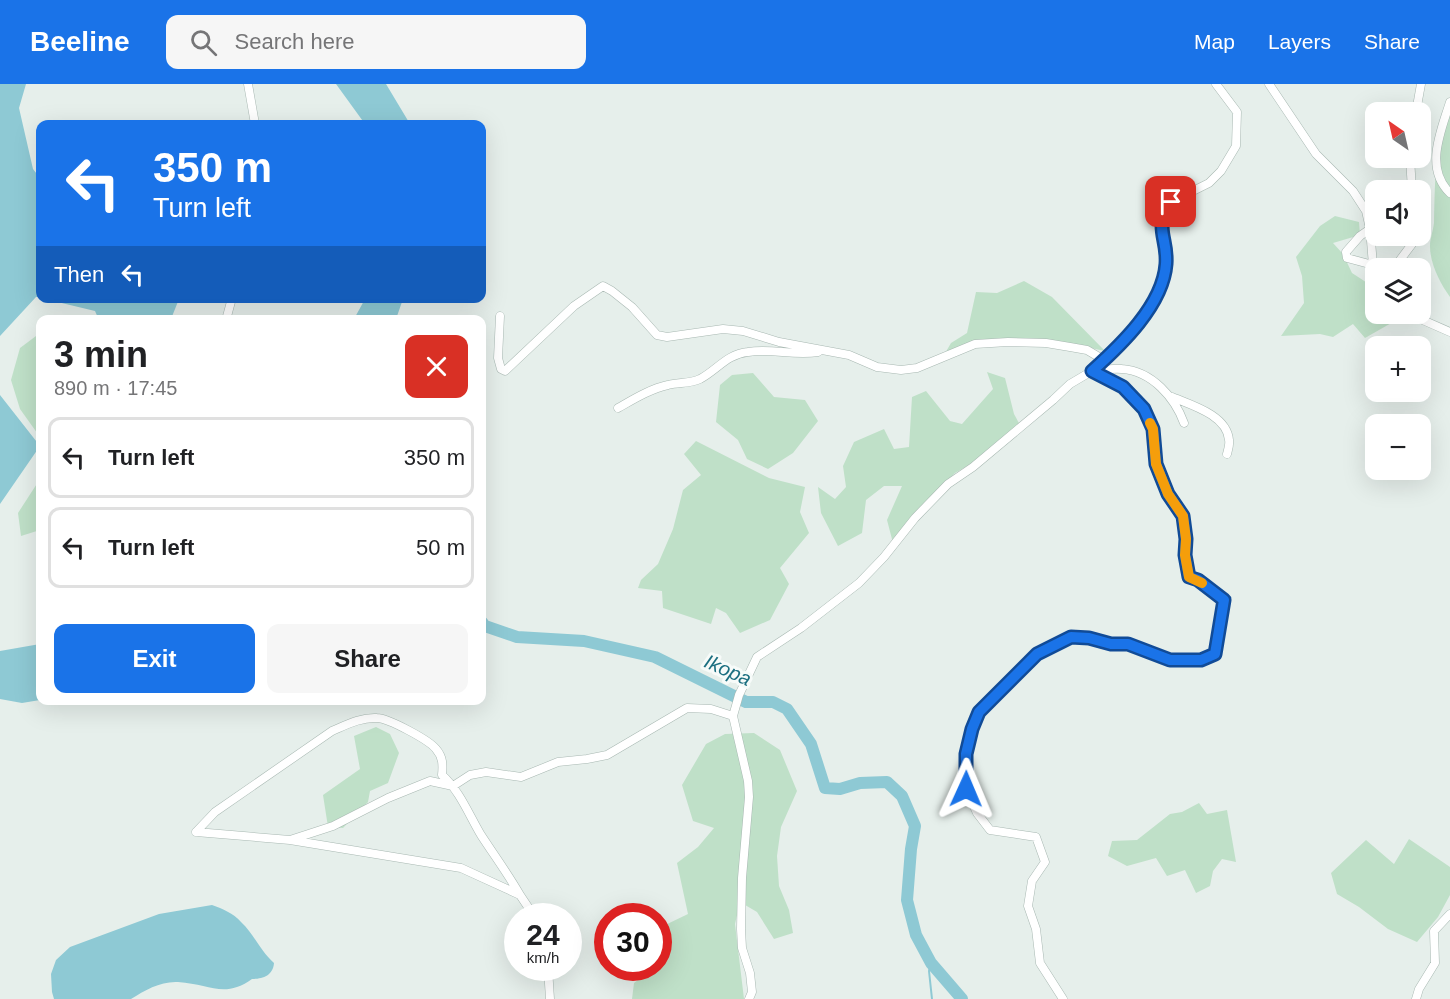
<!DOCTYPE html>
<meta charset="utf-8">
<style>
body{margin:0;font-family:Helvetica,sans-serif;background:#f6f6f6;color:#202124;height:100vh;display:flex;flex-direction:column;font-size:22px;white-space:nowrap}
*{box-sizing:border-box;margin:0}
p{font-size:20px;color:#757577}
.icon{flex:none;width:33px;height:33px;fill:none;stroke:currentColor;stroke-width:2;stroke-linecap:round;stroke-linejoin:round}
.map{position:relative;flex:1;overflow:hidden}
.panel{position:absolute;left:36px;top:231px;width:450px;height:390px;display:flex;flex-direction:column;background:#fff;border-radius:12px;box-shadow:0 6px 24px #0002}
.panel>*{flex:none}
.banner{position:absolute;left:36px;top:36px;width:450px;height:183px;border-radius:12px;box-shadow:0 6px 24px #0002;background:#1a73e8;color:#fff;overflow:hidden}
.needle{width:39px;rotate:326deg}
.buttons{position:absolute;left:1365px;top:18px;display:grid;gap:12px}
.buttons a{display:grid;place-items:center;width:66px;height:66px;border-radius:12px;background:#fff;box-shadow:0 6px 24px #0002;font-size:30px}
.speed{position:absolute;left:504px;top:819px;display:flex;gap:12px;font-size:30px;font-weight:700;text-align:center}
.speed>*{display:grid;place-content:center;width:78px;height:78px;border-radius:50%;background:#fff;box-shadow:0 6px 24px #0002;line-height:1}
.speed small{font-size:15px;font-weight:400}
.speed .limit{border:9px solid #d22;background:#fff;color:#111}
.pin{position:absolute;display:grid;place-items:center;width:51px;height:51px;color:#fff;margin:-26px;border-radius:12px;box-shadow:0 3px 9px #0006}
.me{position:absolute;width:66px;margin:-33px;rotate:1deg;stroke-linejoin:round;filter:drop-shadow(0 0 4px #0008)}
.turn{display:flex;align-items:center;gap:21px;height:126px;padding:0 18px;font-size:27px}
.turn .icon{width:78px;height:78px;stroke-width:2.5}
.turn b{display:block;font-size:42px;line-height:51px}
.then{display:flex;align-items:center;height:57px;padding:0 18px;background:#0003;gap:12px;font-size:22px}
.round{display:grid;place-items:center;flex:none;width:63px;height:63px;border-radius:12px;background:#f6f6f6}
.headline{display:flex;align-items:center;justify-content:space-between;height:102px;padding:0 18px}
h1{font-size:36px;font-weight:700;line-height:45px}
.button{display:flex;gap:12px;margin-top:auto;padding:12px 18px}
.button a{flex:1;height:69px;border-radius:12px;background:#1a73e8;color:#fff;font-size:24px;font-weight:700;line-height:69px;text-align:center}
.button a+a{background:#f6f6f6;color:#202124}
ul{padding:0;list-style:none}
li{display:flex;align-items:center;gap:18px;height:81px;margin:0 12px 9px;padding:0 6px;border:3px solid #e0e0e0;border-radius:12px}
li div{flex:1}
li b{display:block;font-size:22px}
li em{font-style:normal}
header{display:flex;align-items:center;gap:36px;box-sizing:border-box;height:84px;padding:0 30px;background:#1a73e8;color:#fff}
header strong{font-size:28px}
nav{display:flex;gap:33px;margin-inline-start:auto;font-size:21px}
.search{width:420px;height:54px;background:#f6f6f6;display:flex;align-items:center;gap:15px;box-sizing:border-box;padding:0 21px;border-radius:12px;color:#757577;font-size:22px}
.map>svg:first-child{display:block}
.green{fill:#bfe0c8}
.water{fill:#8ec9d4}
.lines{fill:none;stroke-linecap:round;stroke-linejoin:round}
.stream{stroke:#8ec9d4;stroke-width:2}
.river{stroke:#8ec9d4;stroke-width:12}
.minor-casing{stroke:#a8b8b2;stroke-width:9}
.minor{stroke:#fff;stroke-width:8}
.route-casing{stroke:#114b97;stroke-width:15}
.route{stroke:#1a73e8;stroke-width:10}
.slow{stroke:#f59e0b;stroke-width:10}
.labels{text-anchor:middle;dominant-baseline:central;stroke-width:6;stroke-linejoin:round;paint-order:stroke}
.water-label{font-size:20px;font-style:italic;fill:#1c6f80;stroke:#f7fbf9}
</style>
<header>
<strong>Beeline</strong>
<div class="search"><svg class="icon" aria-label="search" viewBox="0 0 24 24"><circle cx="10" cy="10" r="6"/><path d="M15 15l6 6"/></svg>Search here</div>
<nav><a>Map</a><a>Layers</a><a>Share</a></nav>
</header>
<div class="map">
<svg width="1450" height="915" viewBox="0 0 1450 915">
<rect width="100%" height="100%" fill="#e6efeb"/>
<path class="green" d="M1450 26V213C1440 199 1430 180 1430 162 1430 155 1433 147 1434 139 1435 102 1434 61 1450 26Z
M1335 132 1359 138 1360 151 1333 159 1343 170 1352 189 1375 204 1376 230H1397L1400 234 1365 254 1353 240 1333 253 1320 250 1281 252 1304 219 1302 192 1296 173 1320 142Z
M1024 197 1052 213 1105 267 1081 262 991 260 944 271 951 259 967 249 976 208 997 209Z
M40 249V353L20 325 11 296 20 264Z
M987 288 1005 294 1014 330 1020 341 983 373 955 389 926 420 893 459 887 436 902 402H884L866 416 862 449 838 462 821 429 818 403 835 415 846 403 843 382 854 358 884 345 894 365 909 363 912 313 926 307 950 337 962 340 993 305Z
M753 289 774 313 805 316 818 337 793 369 768 385 747 375 738 356 716 338 720 301 732 291Z
M696 357 769 394 805 403 800 428 809 449 780 484 789 500 770 536 740 549 726 529 716 524 711 540 663 524 662 507 638 504 641 496 658 480 673 445 683 406 701 391 684 370Z
M40 395V446L21 452 18 429Z
M376 643 390 650 399 669 388 699 370 707 368 718 343 744 328 743 323 711 360 685 354 652Z
M754 649 780 666 797 707 781 743 777 772 779 802 789 826 793 849 774 855 757 828 740 818 735 840 744 915H632L634 899 653 884H658L659 879 661 876H659V844L688 830 677 779 698 763 714 744 693 737 682 701 706 660 725 650Z
M1199 719 1207 730 1227 726 1236 778 1222 775 1213 787 1210 802 1196 809 1185 786 1167 792 1156 774 1127 782 1108 772 1112 757 1137 756 1170 730 1182 728Z
M1409 755 1450 783V811L1438 833 1417 858 1388 845 1359 823 1337 810 1331 789 1366 756 1394 780Z"/>
<path class="water" d="M0 0H26L19 24 33 85 40 94V213H36L0 252Z
M336 0H386L410 40H365Z
M45 215 179 214V215L171 235 99 236 95 227Z
M365 215H403L396 235H354Z
M0 311 40 362 0 420Z
M40 560V616L22 619 0 615V567Z
M212 821C223 825 233 829 241 838 254 850 260 867 274 879 273 892 262 895 252 895 224 915 210 900 178 898 161 897 145 906 131 915H54L52 908 51 890 56 876 70 863 159 830Z"/>
<g class="lines">
<path class="stream" d="M931 879 929 887 932 915"/>
<path class="river" d="M482 538 485 542 517 553 584 557 655 573 746 618H773L787 625 811 660 825 704 840 705 860 699 887 698 902 712 915 742 911 765 907 816 916 851 931 879 962 915"/>
<g class="minor-casing">
<path id="minor" d="M248 0 255 40
M1269 0 1316 70 1353 107 1366 127 1370 145 1360 152 1346 168 1347 174 1373 181 1376 188
M1450 18C1441 47 1424 84 1450 109
M1416 28 1421 0
M1410 74 1412 106
M1370 145 1373 181
M1394 184 1415 156 1416 152
M1409 230 1450 248
M500 232 498 274 501 285 505 287 574 222 603 202 612 207 632 223 657 251 667 253 723 245 743 247 779 258 849 271 877 283 901 286 917 284 975 260 1008 258 1046 259 1070 263 1087 266 1104 276
M226 236 232 214
M1093 287C1102 286 1113 284 1122 285 1152 287 1175 314 1184 339
M1172 313C1191 321 1227 331 1229 356 1230 360 1228 366 1227 370
M618 324C634 315 650 305 668 301 679 298 689 300 700 295 717 286 727 270 748 268 771 264 794 272 818 268
M196 748 215 728 332 647C346 641 361 633 377 634 388 634 429 656 436 665 443 673 443 681 442 691 460 707 469 731 481 751 494 771 508 790 520 811
M196 748 290 756 461 784 520 811 534 832
M290 756 333 742 388 714 430 697 453 702 470 691 486 688 521 693 558 678 587 675 607 671 687 624 711 625 733 632
M548 884 550 915
M749 915 752 908 750 889 742 864 741 845 742 794 749 713 748 697 733 632 739 611 757 573 801 544 859 499 884 473 915 434 948 400 973 383 1053 316 1070 300 1092 287 1119 263 1147 230 1163 199 1166 178 1161 144 1163 130 1171 118 1209 99 1221 87 1236 62 1237 28 1216 0
M1063 915 1040 879 1036 845 1028 822 1032 797 1045 778 1036 753 990 746 977 729 966 705V670L972 645 979 628 1037 570 1071 553 1089 554 1111 560H1128L1170 576H1201L1215 570 1224 517 1198 496 1189 493 1186 482V455L1183 432 1168 410 1156 380 1153 345 1144 325 1123 303 1092 287
M1416 915 1419 905 1435 879 1434 847 1450 830"/>
</g>
<use href="#minor" class="minor"/>
</g>
<g class="lines">
<g class="route-casing">
<path id="route" d="M966 705V670L972 645 979 628 1037 570 1071 553 1089 554 1111 560H1128L1170 576H1201L1215 570 1224 516 1198 496 1189 493 1185 471 1186 455 1183 432 1168 410 1156 380 1153 345 1144 325 1123 303 1092 287C1121 261 1163 221 1166 180 1168 153 1153 145 1171 118"/>
</g>
<use href="#route" class="route"/>
<path class="slow" d="M1150 339 1153 345 1156 380 1168 410 1183 432 1186 455 1185 471 1189 493 1202 499"/>
</g>
<g class="labels">
<g class="water-label">
<text transform="translate(728 586) rotate(24)">Ikopa</text>
</g>
</g>
</svg>
<div class="buttons">
<a><svg class="needle" viewBox="-14 -14 28 28"><path d="M0-13l5 13h-10z" fill="#e53935"/><path d="M0 13l5-13h-10z" fill="#757577"/></svg></a>
<a><svg class="icon" aria-label="sound" viewBox="0 0 24 24"><path d="M4 9h4l5-4v14l-5-4H4zM17 9q2 3 0 6"/></svg></a>
<a><svg class="icon" aria-label="layers" viewBox="0 0 24 24"><path d="M12 4l9 5-9 5-9-5zM3 14l9 5 9-5"/></svg></a>
<a>+</a>
<a>−</a>
</div>
<div class="speed"><div>24<small>km/h</small></div><div class="limit">30</div></div>
<div class="pin" style="left:1171px;top:118px;background:#d93025"><svg class="icon" aria-label="arrive" viewBox="0 0 24 24"><path d="M6 21V4h12l-3 4 3 4H6"/></svg></div>
<svg class="me" style="left:966px;top:705px" viewBox="-20 -20 40 40"><path d="M0-17L14 15 0 8-14 15z" fill="#1a73e8" stroke="#fff" stroke-width="4"/></svg>
<div class="banner">
<div class="turn"><svg class="icon" aria-label="left" viewBox="0 0 24 24"><path d="M17 20v-9H6M10 6l-5 5 5 5"/></svg><div><b>350 m</b>Turn left</div></div>
<div class="then">Then<svg class="icon" aria-label="left" viewBox="0 0 24 24"><path d="M17 20v-9H6M10 6l-5 5 5 5"/></svg></div>
</div>
<section class="panel">
<div class="headline"><div><h1>3 min</h1><p>890 m · 17:45</p></div><a class="round" style="background:#d93025;color:#fff"><svg class="icon" aria-label="close" viewBox="0 0 24 24"><path d="M6 6l12 12M18 6L6 18"/></svg></a></div>
<ul>
<li><svg class="icon" aria-label="left" viewBox="0 0 24 24"><path d="M17 20v-9H6M10 6l-5 5 5 5"/></svg><div><b>Turn left</b></div><em>350 m</em></li>
<li><svg class="icon" aria-label="left" viewBox="0 0 24 24"><path d="M17 20v-9H6M10 6l-5 5 5 5"/></svg><div><b>Turn left</b></div><em>50 m</em></li>
</ul>
<div class="button"><a>Exit</a><a>Share</a></div>
</section>
</div>
